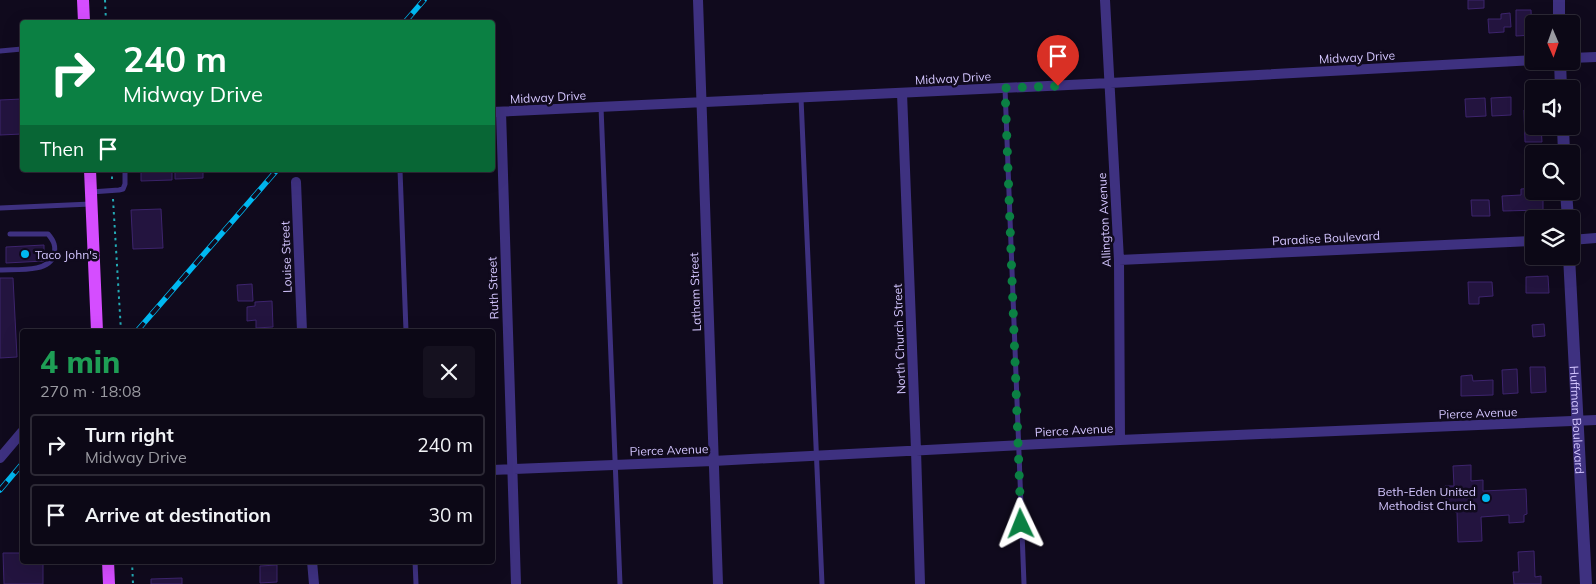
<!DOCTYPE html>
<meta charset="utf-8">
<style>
body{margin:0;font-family:Mulish,sans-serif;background:#15111f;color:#f1f3f6;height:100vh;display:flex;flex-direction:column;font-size:19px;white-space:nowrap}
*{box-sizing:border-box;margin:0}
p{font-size:16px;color:#9a9aa1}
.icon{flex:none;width:28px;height:28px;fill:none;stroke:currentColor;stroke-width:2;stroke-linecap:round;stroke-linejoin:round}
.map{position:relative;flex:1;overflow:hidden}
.drawer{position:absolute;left:20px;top:329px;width:475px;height:235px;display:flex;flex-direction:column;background:#0c0816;border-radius:5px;box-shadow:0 5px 20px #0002,0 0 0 1px #2c2935}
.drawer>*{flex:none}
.guide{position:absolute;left:20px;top:20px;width:475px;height:152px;border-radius:5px;box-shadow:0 5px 20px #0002,0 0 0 1px #2c2935;background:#0b8043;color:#fff;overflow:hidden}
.needle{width:32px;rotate:178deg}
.controls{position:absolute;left:1525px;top:15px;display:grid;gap:10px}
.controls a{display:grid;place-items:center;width:55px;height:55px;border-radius:5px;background:#0c0816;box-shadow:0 5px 20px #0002,0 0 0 1px #2c2935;font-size:25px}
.pin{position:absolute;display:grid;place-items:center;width:42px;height:42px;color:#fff;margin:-51px -21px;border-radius:50% 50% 50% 0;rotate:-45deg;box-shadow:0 0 5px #0007}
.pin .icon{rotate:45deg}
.me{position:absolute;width:55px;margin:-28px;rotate:358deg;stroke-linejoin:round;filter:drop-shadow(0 0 4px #0008)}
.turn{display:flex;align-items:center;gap:18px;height:105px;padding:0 20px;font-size:22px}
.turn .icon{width:65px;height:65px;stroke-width:2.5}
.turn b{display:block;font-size:35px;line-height:42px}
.then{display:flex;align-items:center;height:48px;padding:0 20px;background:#0003;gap:10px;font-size:19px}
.round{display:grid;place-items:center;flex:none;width:52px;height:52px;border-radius:5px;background:#15111f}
.overview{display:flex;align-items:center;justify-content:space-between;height:85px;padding:0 20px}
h1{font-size:30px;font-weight:800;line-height:38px;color:#1e9e55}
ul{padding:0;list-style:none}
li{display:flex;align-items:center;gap:15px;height:62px;margin:0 10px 8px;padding:0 10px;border:2px solid #2c2935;border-radius:5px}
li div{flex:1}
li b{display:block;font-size:19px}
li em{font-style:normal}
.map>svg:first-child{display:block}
.building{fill:#23143f;stroke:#3d246d}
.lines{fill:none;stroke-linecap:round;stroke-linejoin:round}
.path{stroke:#23abb6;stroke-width:2;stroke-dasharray:2.5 4;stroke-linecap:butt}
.service{stroke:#3e3180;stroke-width:5}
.minor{stroke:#3e3180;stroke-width:10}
.tertiary{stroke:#3e3180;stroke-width:12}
.primary{stroke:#d54dff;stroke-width:12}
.rail-casing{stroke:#00b8f1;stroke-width:5.5}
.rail{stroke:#100a1d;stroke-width:4;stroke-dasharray:11;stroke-linecap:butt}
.route{stroke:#0b8043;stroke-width:9;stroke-dasharray:0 16.2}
.poi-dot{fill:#00b8f1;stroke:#100a1d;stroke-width:2}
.labels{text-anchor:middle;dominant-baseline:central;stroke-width:5;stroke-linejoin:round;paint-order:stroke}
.street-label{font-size:12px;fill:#d4c6ff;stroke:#100a1d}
.poi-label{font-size:12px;fill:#d4c6ff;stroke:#100a1d;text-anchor:start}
</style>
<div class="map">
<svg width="1596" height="584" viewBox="0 0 1596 584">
<rect width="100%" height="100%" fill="#100a1d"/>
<path class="building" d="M1468 0H1484V8L1468 9Z
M1516 10H1531L1532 35 1516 36Z
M1510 13 1511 27H1504V32L1489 33 1488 19H1501V14Z
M1511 97V115L1492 116 1491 98Z
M1485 98 1486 116 1466 117 1465 99Z
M22 99V134L0 135V100Z
M1534 109V126H1541L1542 142H1525L1524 110Z
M141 170H172V180L141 181Z
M175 170H203V178L175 179Z
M1534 188V191H1543V210L1503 211 1502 196 1521 195V189Z
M1471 200H1489L1490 216H1472Z
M161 209 163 248 133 249 131 210Z
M44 245V261L6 263V247Z
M1548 276 1549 293H1526V277Z
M0 278H13L17 357 0 358Z
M1468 282H1492L1493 296 1479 297V304H1469Z
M252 284 253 301H238L237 285Z
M272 301 273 327 256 328V320L247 321V307L255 306V302Z
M1544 324 1545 336 1533 337 1532 325Z
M1530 367H1545L1546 392 1531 393Z
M1517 369 1518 393 1503 394 1502 370Z
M1472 375 1473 381 1493 380V395L1461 396V376Z
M1471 465V481L1483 480V491L1526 489 1527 514 1524 515V522L1509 523V515L1481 517 1482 541 1458 542 1457 512H1455L1454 504H1446L1445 486H1454L1453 466Z
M1534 551 1535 577 1541 576V584H1514L1513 572H1519L1518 552Z
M3 553H22V561H43V584H4Z
M277 565V582L260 583V566Z
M182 578V584H151V579Z"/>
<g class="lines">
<path class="path" d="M105 0 106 22
M112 170V182
M113 199 121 331
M132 561 133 584"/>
<path class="service" d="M0 51 22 49
M1005 88 1024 584
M801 98 822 584
M601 107 620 584
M400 170 406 331
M91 192 119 190 123 189 125 184V170
M0 208 91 204
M0 270C15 269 49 273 54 255 56 246 54 241 48 234H10
M415 561 416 584"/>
<path class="minor" d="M698 0 718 584
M1105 0 1119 260 1120 440
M1571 58 1596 57
M902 93 916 450 920 584
M492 112 1110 83 1534 60
M501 112 516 584
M296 182 302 331
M1571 240 1596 238
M1119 260 1534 241
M0 458 22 432
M492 470 713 461 1120 440 1596 420
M312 561 314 584"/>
<g class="tertiary">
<path d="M1559 0V24"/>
<path d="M1560 61 1561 89"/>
<path d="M1563 126 1564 154"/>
<path d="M1566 191 1568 219"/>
<path id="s1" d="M1569 256 1586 584"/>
</g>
<path class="primary" d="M83 0 84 22
M90 170 97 331
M108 561 109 584"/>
<g class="rail-casing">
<path id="rail" d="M405 22 424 0
M137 331 277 170
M0 490 22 464"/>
</g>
<use href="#rail" class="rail"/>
</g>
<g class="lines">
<path class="route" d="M1021 524 1005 88 1058 86"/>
</g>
<g class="poi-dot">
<circle cx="25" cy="254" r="5"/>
<circle cx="1486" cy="498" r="5"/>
</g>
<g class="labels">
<g class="street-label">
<text transform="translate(1357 57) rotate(-3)">Midway Drive</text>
<text transform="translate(953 78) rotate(-3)">Midway Drive</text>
<text transform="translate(548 97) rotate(-3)">Midway Drive</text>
<text transform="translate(1104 220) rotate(-93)">Allington Avenue</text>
<text transform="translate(1326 238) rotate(-3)">Paradise Boulevard</text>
<text transform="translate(286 257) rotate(-92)">Louise Street</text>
<text transform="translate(493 288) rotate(-92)">Ruth Street</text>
<text transform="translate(695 292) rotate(-92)">Latham Street</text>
<text transform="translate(899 339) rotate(-92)">North Church Street</text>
<text transform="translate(1478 413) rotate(-2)">Pierce Avenue</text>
<text stroke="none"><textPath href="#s1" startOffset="164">Huffman Boulevard</textPath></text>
<text transform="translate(1074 430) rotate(-3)">Pierce Avenue</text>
<text transform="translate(669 450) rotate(-2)">Pierce Avenue</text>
</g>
<g class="poi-label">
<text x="35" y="254">Taco John's</text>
<text x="1476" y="491" text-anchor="end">Beth-Eden United<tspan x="1476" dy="14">Methodist Church</tspan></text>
</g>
</g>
</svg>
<div class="controls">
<a><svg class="needle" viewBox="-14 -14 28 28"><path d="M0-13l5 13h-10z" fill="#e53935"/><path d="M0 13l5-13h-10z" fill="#9a9aa1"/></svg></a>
<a><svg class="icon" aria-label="sound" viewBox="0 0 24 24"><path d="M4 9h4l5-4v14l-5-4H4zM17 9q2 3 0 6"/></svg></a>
<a><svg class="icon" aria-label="search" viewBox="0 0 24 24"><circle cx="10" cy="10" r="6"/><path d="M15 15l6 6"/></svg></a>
<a><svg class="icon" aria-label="layers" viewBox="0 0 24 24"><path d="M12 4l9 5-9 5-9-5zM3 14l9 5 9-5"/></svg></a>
</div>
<div class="pin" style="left:1058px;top:86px;background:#d93025"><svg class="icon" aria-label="arrive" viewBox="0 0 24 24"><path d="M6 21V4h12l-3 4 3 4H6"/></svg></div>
<svg class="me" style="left:1021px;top:524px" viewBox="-20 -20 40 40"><path d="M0-17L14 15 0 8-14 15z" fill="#0b8043" stroke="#fff" stroke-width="4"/></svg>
<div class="guide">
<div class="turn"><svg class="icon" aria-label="right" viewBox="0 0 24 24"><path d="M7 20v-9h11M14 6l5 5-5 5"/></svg><div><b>240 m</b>Midway Drive</div></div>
<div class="then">Then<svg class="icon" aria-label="arrive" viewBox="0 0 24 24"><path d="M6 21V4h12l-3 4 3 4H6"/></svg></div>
</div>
<section class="drawer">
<div class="overview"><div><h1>4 min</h1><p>270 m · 18:08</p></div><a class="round"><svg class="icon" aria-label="close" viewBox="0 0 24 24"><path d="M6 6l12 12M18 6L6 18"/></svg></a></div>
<ul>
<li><svg class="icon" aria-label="right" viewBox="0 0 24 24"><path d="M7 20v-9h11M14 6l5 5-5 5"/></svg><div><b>Turn right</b><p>Midway Drive</p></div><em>240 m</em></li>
<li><svg class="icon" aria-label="arrive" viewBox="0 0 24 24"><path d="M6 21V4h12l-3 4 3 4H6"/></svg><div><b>Arrive at destination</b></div><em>30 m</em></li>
</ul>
</section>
</div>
